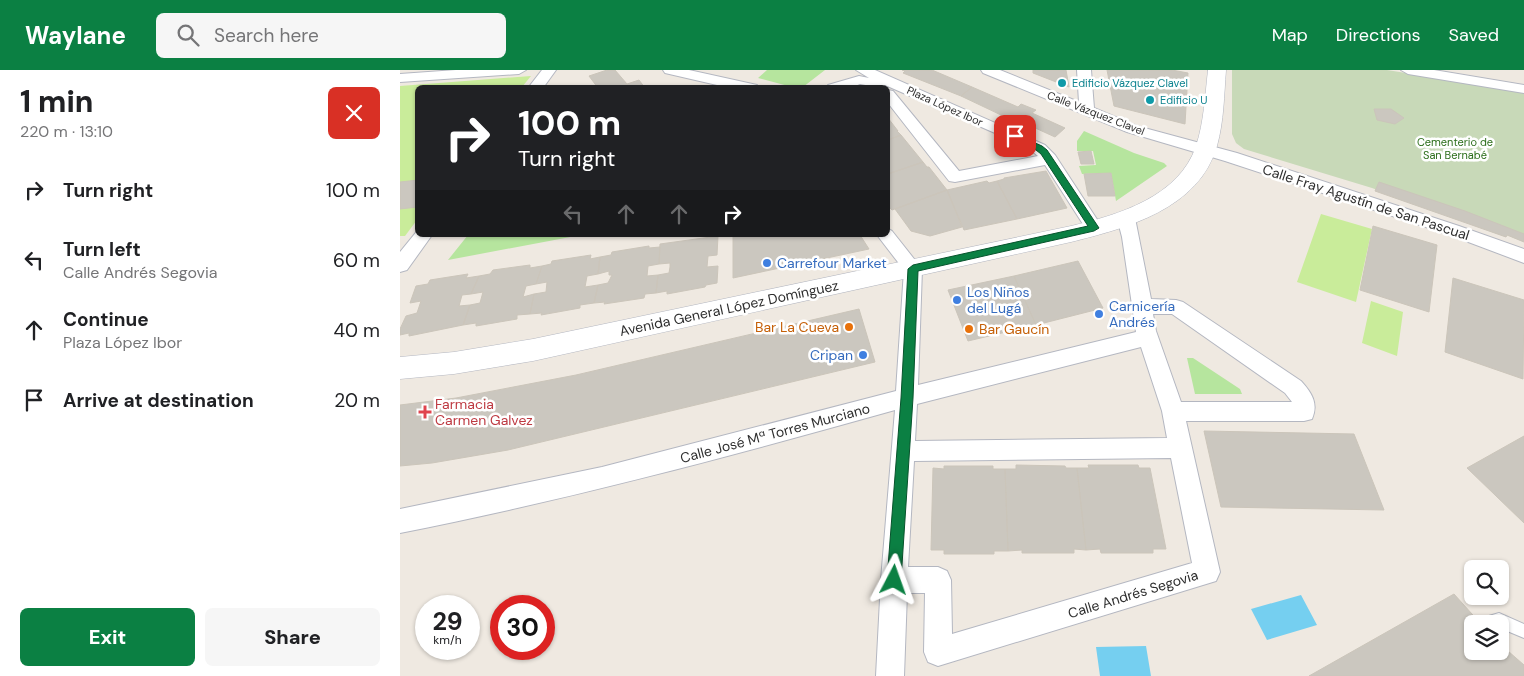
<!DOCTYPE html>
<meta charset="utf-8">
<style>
body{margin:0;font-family:"DM Sans",sans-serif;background:#f6f6f6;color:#202124;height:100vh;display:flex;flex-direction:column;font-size:19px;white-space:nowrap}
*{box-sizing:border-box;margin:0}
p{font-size:16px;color:#757577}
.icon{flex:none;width:28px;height:28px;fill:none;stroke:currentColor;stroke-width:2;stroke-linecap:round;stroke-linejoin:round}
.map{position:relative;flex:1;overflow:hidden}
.drawer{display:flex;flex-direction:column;background:#fff;width:400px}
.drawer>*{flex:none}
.hud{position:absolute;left:15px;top:15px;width:475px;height:152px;border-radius:8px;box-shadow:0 1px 4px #0004;background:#202124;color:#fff;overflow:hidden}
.tools{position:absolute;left:1064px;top:490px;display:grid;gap:10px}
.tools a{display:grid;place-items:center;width:45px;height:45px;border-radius:8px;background:#fff;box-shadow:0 1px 4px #0004;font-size:25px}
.speed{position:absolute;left:15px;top:525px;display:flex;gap:10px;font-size:25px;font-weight:700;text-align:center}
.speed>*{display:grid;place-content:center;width:65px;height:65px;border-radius:50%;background:#fff;box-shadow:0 1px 4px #0004;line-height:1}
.speed small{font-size:12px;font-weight:400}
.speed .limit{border:8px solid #d22;background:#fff;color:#111}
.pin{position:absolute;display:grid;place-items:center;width:42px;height:42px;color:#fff;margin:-21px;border-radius:10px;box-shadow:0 2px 8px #0006}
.me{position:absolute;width:55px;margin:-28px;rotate:4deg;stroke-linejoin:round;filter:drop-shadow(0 0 4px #0008)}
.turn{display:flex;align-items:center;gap:18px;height:105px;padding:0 20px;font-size:22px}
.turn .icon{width:65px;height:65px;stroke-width:2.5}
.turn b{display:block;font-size:35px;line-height:42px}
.lanes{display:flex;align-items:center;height:48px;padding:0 20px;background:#0003;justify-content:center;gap:25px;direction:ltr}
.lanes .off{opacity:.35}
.round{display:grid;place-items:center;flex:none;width:52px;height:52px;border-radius:8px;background:#f6f6f6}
.overview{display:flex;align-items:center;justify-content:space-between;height:85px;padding:0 20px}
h1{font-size:30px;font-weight:800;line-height:38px}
.button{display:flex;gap:10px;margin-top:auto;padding:10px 20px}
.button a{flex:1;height:58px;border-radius:8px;background:#0b8043;color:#fff;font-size:20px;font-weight:800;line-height:58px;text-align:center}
.button a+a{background:#f6f6f6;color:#202124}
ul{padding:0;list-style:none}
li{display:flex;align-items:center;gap:15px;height:70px;padding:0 20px}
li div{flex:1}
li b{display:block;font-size:19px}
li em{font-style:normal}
header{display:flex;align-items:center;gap:30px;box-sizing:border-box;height:70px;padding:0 25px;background:#0b8043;color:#fff}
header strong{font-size:24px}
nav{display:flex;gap:28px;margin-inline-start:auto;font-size:18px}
.search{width:350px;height:45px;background:#f6f6f6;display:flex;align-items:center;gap:12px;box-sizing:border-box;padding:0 18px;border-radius:8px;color:#757577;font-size:19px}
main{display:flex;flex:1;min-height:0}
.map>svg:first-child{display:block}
.green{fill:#b6e59e}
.cemetery{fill:#c8d9b8}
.pitch{fill:#c9ec9a}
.water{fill:#75cff0}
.building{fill:#cbc7bf;stroke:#cbc5ba}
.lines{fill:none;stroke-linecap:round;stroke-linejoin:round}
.service-casing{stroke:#b4b7c1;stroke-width:2}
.minor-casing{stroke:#b4b7c1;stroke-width:2}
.secondary-casing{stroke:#b4b7c1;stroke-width:1}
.service{fill:#fff;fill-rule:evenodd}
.minor{fill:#fff;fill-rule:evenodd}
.secondary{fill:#fff;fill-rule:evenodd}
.route{fill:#0b8043;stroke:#07532c}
.culture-dot{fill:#0f9aa8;stroke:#fff;stroke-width:2}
.shop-dot{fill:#3f7fe0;stroke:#fff;stroke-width:2}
.food-dot{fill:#e8710a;stroke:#fff;stroke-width:2}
.health-dot{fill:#e0444e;stroke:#fff;stroke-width:2}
.labels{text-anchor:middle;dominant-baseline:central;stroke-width:5;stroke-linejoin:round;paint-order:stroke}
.far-culture-label{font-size:11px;fill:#0d838f;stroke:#fff;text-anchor:start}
.far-street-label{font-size:11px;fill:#2e2e2e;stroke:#fff}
.far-park-label{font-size:11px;fill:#2c6e1b;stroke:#fff}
.street-label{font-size:14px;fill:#2e2e2e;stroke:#fff}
.shop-label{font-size:14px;fill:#366cbe;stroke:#fff;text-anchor:start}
.food-label{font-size:14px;fill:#c56008;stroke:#fff;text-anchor:end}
.health-label{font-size:14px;fill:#be3a42;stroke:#fff;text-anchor:start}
</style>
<header>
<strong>Waylane</strong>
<div class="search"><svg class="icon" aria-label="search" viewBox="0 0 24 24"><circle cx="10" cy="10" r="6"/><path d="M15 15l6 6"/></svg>Search here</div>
<nav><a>Map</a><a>Directions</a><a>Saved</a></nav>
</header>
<main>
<section class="drawer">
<div class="overview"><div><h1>1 min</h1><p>220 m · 13:10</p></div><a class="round" style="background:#d93025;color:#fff"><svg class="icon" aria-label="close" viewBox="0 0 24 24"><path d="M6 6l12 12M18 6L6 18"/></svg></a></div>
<ul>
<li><svg class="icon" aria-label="right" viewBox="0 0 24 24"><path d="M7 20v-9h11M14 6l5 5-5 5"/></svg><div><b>Turn right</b></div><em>100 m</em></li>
<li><svg class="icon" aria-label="left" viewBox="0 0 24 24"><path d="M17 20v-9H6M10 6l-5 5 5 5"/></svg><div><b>Turn left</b><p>Calle Andrés Segovia</p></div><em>60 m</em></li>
<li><svg class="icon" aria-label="ahead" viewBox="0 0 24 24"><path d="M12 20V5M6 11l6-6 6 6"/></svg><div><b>Continue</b><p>Plaza López Ibor</p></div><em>40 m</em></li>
<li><svg class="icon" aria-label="arrive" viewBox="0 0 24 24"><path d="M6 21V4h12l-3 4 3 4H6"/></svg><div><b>Arrive at destination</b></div><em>20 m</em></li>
</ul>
<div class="button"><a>Exit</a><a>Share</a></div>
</section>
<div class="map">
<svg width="1124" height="606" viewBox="0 0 1124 606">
<rect width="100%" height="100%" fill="#efe9e1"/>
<path class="green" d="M367 0H425L403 17H392L358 8Z
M684 61 734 83 764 93 767 96 716 131 711 103 682 104 679 96 696 95 693 81H677V71Z
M68 165H181L48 190Z
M787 288H793L840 319 842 324H795Z"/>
<path class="cemetery" d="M832 0H987L1124 22V172L1107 165 1106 167 972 118 844 79 836 73 832 64Z"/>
<path class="pitch" d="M131 6 122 17 18 18 17 150 5 166H0V16Z
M921 144 972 159 956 232 897 212Z
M971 231 1003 242 997 286 962 273Z"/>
<path class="water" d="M901 525 917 555 867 570 851 539Z
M746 576 751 606H700L696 577Z"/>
<path class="building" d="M207 0H215L227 14 239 10 245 18H198L189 6Z
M502 0H532L572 17 561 26 503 3 505 1Z
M633 0H666L669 17 633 3Z
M707 0H772L788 3 785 54 714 36Z
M572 17 618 37 621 34 636 40 632 43 665 58 655 67 622 52 620 54 561 26Z
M974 39H991L1004 48 995 54 977 50Z
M488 48 498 61H497L501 65 488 70Z
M501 65 523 92 488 104V70Z
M691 81 694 94H681L678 82Z
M523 92 527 97H529L547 120 492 140 488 136V104Z
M646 101 667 138 617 149 597 111 604 109V108Z
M711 103 715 126H688L684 104Z
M18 110V137L0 139V112Z
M587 111 589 113 597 111 617 149 564 160 547 120Z
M979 112 1065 141 1124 164V172L1107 165 1106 167 975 121Z
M547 120 562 157 530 166 511 161 495 139Z
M973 156 1037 175 1029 242 960 220Z
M333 165H460L469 179 333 208Z
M318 166 317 185 308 186 307 197 318 196 317 213 306 215 305 217 267 224V221L256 223 258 205 269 203 270 197V193L259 194 260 174Z
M249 176V178L260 177 259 194 248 196 247 206 258 205 256 223 245 224 244 228 204 234 205 232 194 233 198 215 208 213 212 205H209V201L198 204 200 187 211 185 212 182Z
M191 185 190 189 200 187 198 204 187 206 185 217 198 215 194 233 180 235V238L141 245 142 243 130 244 134 224 146 222 147 212 136 214 142 196 151 194 152 191Z
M678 191 703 238 636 255 614 206Z
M130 195V198L142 196 136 214 126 216 123 227 134 224 130 244 117 245V249L76 256V253L63 255 70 235 80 233 83 222 71 224 79 206 90 204 93 200Z
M68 204 66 208 79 206 71 224 62 225 59 236 70 235 63 255 9 266V263L0 265V259L6 246 17 243 21 231 10 233 16 216 28 214 30 210Z
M614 206 636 255 568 271 548 220Z
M1053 208 1124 230 1123 309 1045 282Z
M459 239 475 292 108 380 32 393 0 396V335L56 328 176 305Z
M804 361 954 364 984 440 821 437Z
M1124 366V453L1067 398Z
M616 395 665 396 666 398H677L686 480 674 479V483H622V480L608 481 605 399H616Z
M688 395H738L739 398H750L766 479H753V483H701L700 479 686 480 677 398H689Z
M544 396H593V399H605L608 481H594V484H544V480H531L533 398 544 399Z
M1054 524 1081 554H1072V581H1100V574L1124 595V606H909Z"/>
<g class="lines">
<g class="service-casing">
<path id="service" d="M1099 543 1124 554V568L1100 558V554H1080L1082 548Z"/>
</g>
<g class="minor-casing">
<path id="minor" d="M56 0H126L119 4 0 12V4Z
M142 0H156L143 18H128Z
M263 0H289L357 15 359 18H330L265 3Z
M456 0H475L645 75 655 85 700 154 703 158 700 162 694 164 688 162 645 95 555 112 549 111 488 33V20L493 21 559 101 638 86 627 77 485 15 482 18 460 14 450 18H426L428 15 459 6 469 8Z
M581 0H600L679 32 677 0H691L694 38 737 56 837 83 1059 156 1124 179V193L1047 164 825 91 727 62 583 3Z
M1001 0H1034L1124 15V23L1008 4Z
M726 142 732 144 735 148 751 229 776 230 783 232 901 311C911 322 919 333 912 349L904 351H786L820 502 816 511 538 596 528 592 524 582 525 523H507L504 606H476L481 510 495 340C331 386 167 430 0 463V439L202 397 496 321 504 200 477 165H488V159L492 161 522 199 518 315 736 262 722 167 717 148 720 144ZM753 244H772L885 323 892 332H781L756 261ZM741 277 762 341 767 368 515 371 517 334ZM771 388 792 493 552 564 551 510 547 501 538 497H508L514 391Z
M18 160V165H32L7 200 0 202V182Z"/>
</g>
<g class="secondary-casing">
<path id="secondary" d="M808 0H826C824 25 824 51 817 76 799 139 727 158 671 172L133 291 54 304 0 309V287L54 282 133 269 671 156C718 145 779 127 796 76 804 52 805 26 808 0Z"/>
</g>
<use href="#service" class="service"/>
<use href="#minor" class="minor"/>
<use href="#secondary" class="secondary"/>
</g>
<path class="route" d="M615 64 642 76 647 80 699 158 694 161 518 201 513 328 501 510 499 515 494 517 489 515 487 510 501 328 508 199 513 195 688 156 641 84 636 80 612 68 610 66Z"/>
<g class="culture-dot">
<circle cx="662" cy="13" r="5"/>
<circle cx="750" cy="30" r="5"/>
</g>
<g class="shop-dot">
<circle cx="367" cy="193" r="5"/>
<circle cx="557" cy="230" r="5"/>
<circle cx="699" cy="244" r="5"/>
<circle cx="463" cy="285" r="5"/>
</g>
<g class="food-dot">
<circle cx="449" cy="257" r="5"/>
<circle cx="569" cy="259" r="5"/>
</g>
<path class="health-dot" d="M22.5 334.5h5v5h5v5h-5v5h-5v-5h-5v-5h5z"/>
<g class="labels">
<g class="far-culture-label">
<text x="672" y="13">Edificio Vázquez Clavel</text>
<text x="760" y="30">Edificio U</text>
</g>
<g class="far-street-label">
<text transform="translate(545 36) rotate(24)">Plaza López Ibor</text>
<text transform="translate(696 43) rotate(21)">Calle Vázquez Clavel</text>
</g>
<g class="far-park-label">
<text x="1055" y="72">Cementerio de<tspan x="1055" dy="13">San Bernabé</tspan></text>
</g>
<g class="street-label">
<text transform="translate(966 132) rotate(18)">Calle Fray Agustín de San Pascual</text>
<text transform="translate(329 238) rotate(-12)">Avenida General López Domínguez</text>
<text transform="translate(375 363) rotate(-15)">Calle José Mª Torres Murciano</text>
<text transform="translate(733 524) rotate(-17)">Calle Andrés Segovia</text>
</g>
<g class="shop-label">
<text x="377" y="193">Carrefour Market</text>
<text x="567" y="222">Los Niños<tspan x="567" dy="16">del Lugá</tspan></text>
<text x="709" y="236">Carnicería<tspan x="709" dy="16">Andrés</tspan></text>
<text x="453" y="285" text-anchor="end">Cripan</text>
</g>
<g class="food-label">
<text x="439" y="257">Bar La Cueva</text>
<text x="579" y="259" text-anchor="start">Bar Gaucín</text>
</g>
<g class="health-label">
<text x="35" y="334">Farmacia<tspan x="35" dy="16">Carmen Galvez</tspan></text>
</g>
</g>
</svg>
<div class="tools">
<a><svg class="icon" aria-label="search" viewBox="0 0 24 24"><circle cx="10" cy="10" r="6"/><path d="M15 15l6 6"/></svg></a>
<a><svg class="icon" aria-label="layers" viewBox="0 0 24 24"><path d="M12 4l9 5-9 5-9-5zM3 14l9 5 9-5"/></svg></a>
</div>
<div class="speed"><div>29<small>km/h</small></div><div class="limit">30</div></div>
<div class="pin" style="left:615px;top:66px;background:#d93025"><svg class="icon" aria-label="arrive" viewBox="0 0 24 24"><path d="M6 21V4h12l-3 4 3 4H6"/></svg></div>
<svg class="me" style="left:494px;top:510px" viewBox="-20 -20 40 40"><path d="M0-17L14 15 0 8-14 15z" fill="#0b8043" stroke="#fff" stroke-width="4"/></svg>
<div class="hud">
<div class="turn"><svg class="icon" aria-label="right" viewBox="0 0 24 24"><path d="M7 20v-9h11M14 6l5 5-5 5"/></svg><div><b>100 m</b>Turn right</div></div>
<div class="lanes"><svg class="icon off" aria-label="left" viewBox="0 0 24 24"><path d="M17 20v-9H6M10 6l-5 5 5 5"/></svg><svg class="icon off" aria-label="ahead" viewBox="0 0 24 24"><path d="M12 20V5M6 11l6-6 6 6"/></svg><svg class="icon off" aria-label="ahead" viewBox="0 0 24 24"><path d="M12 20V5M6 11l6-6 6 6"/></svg><svg class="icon" aria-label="right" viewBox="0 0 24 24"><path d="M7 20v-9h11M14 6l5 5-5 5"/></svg></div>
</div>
</div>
</main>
